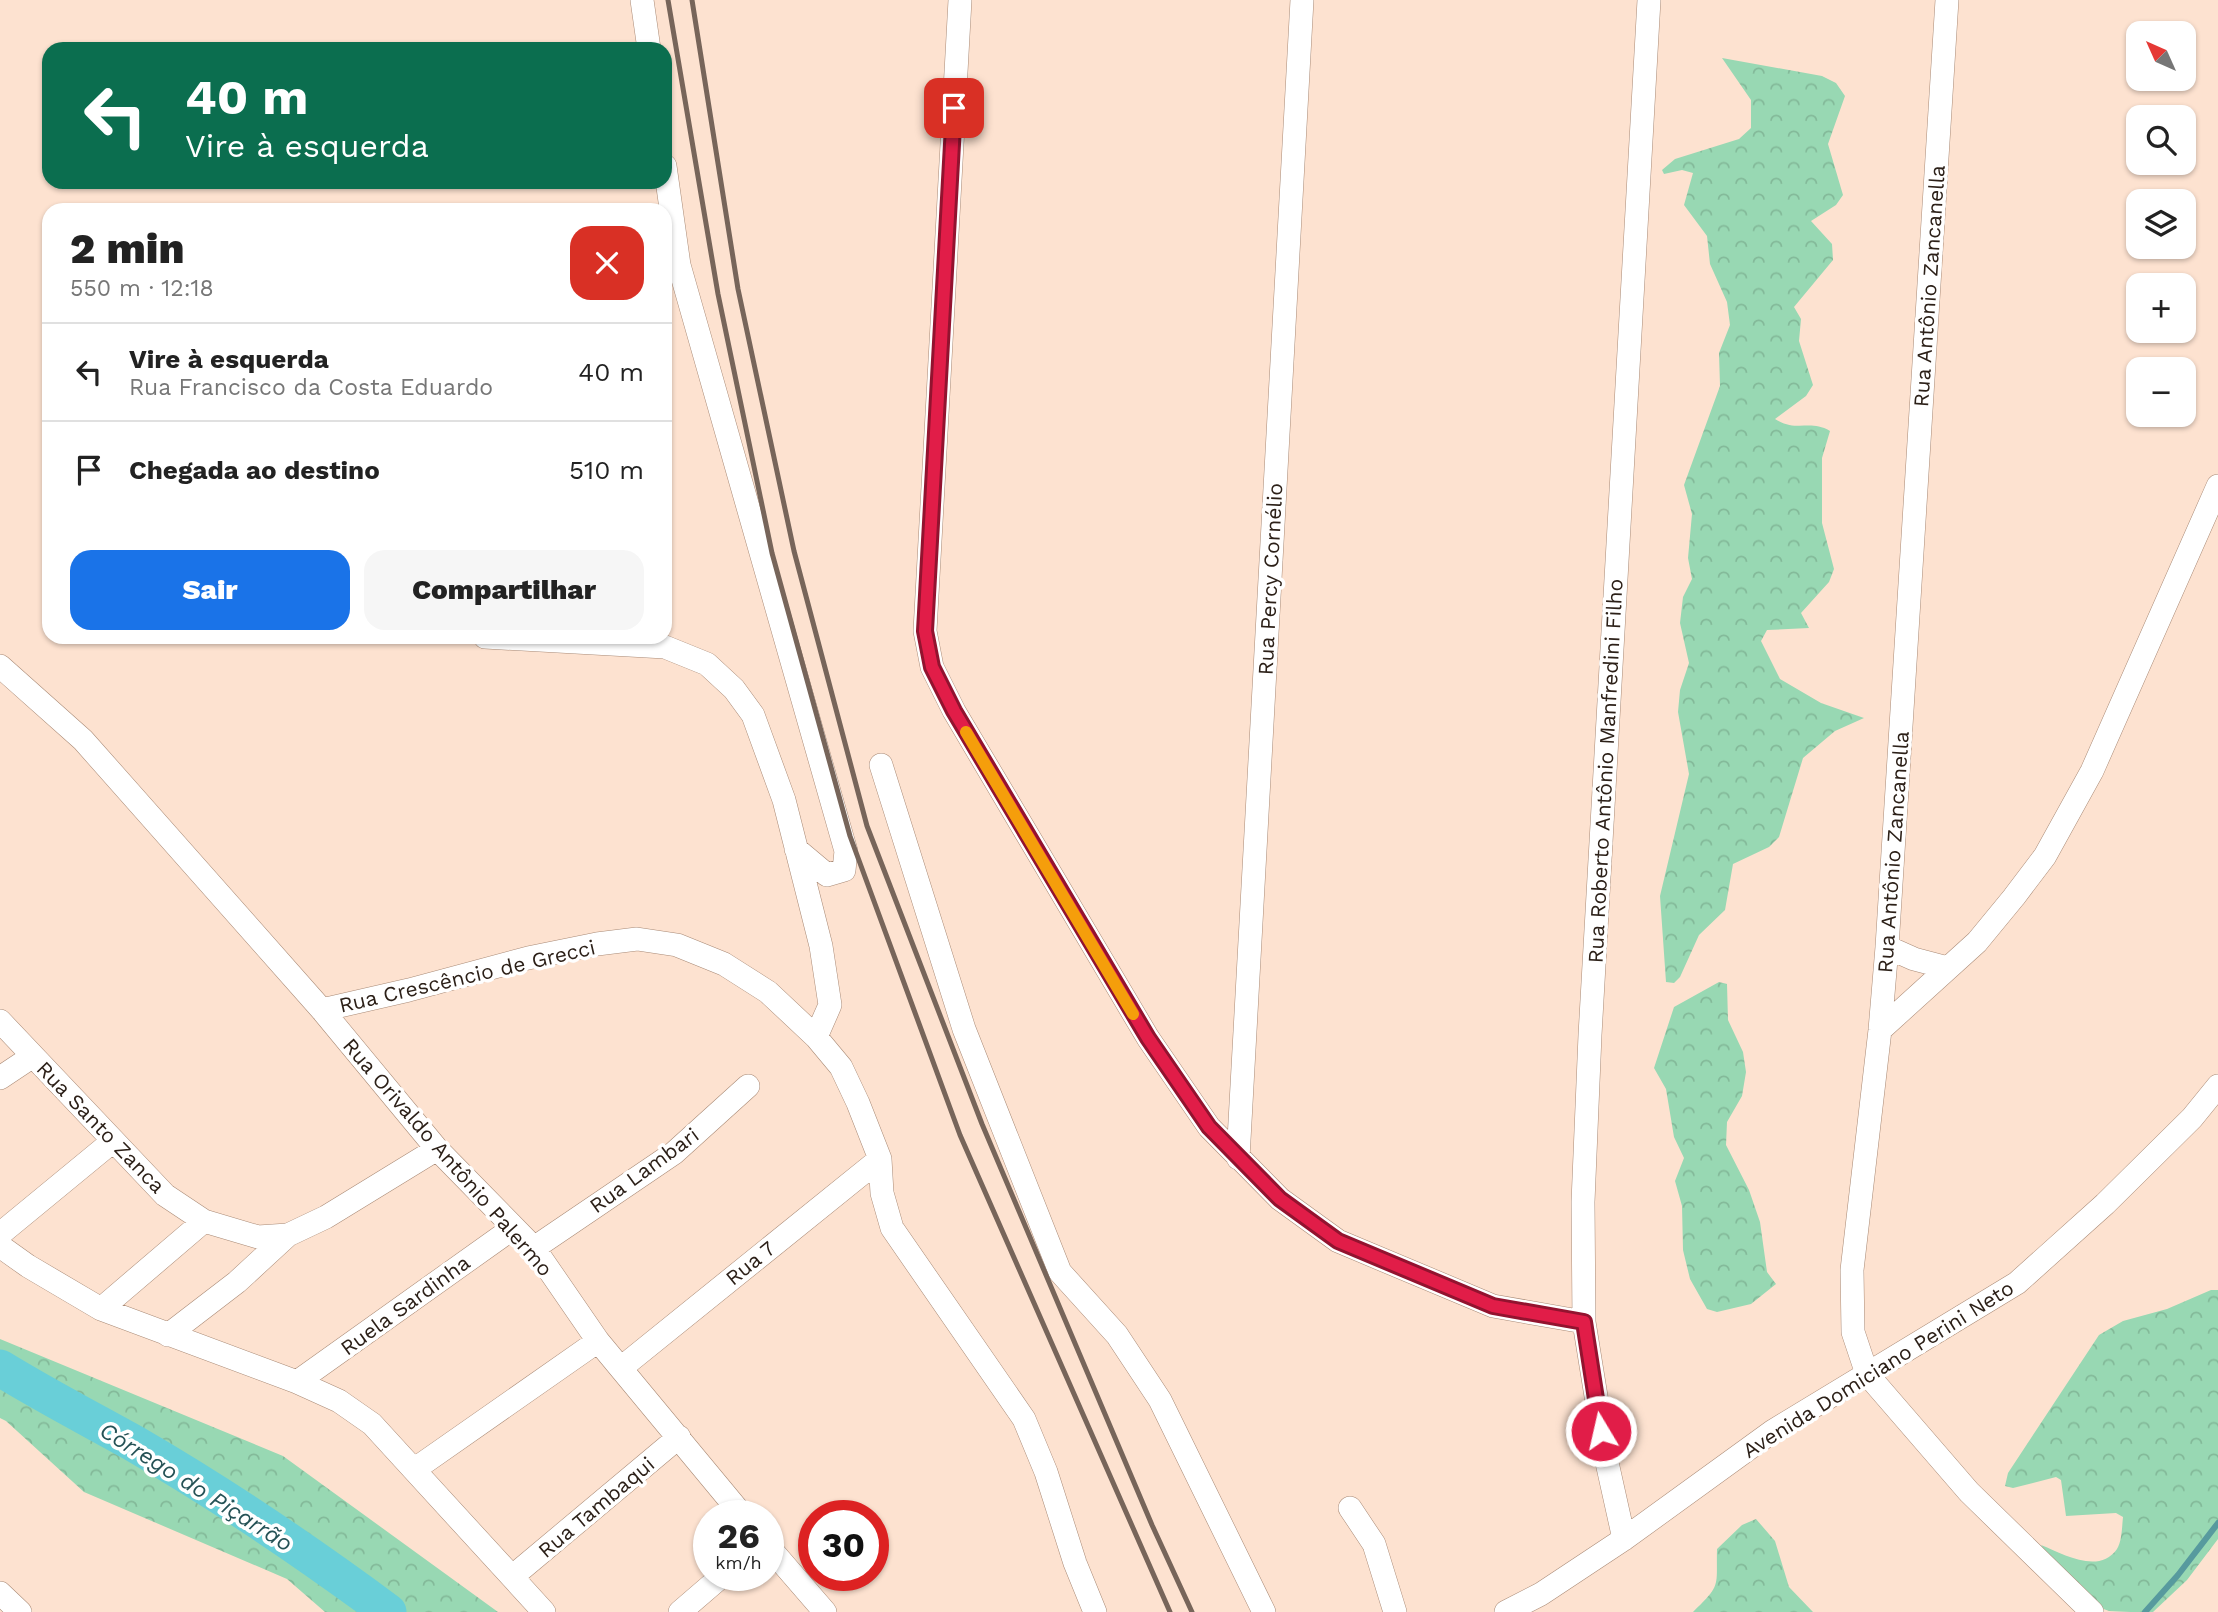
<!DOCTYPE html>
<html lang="pt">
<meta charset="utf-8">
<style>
body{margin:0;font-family:"Work Sans",sans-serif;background:#f6f6f6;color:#222;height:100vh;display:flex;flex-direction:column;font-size:26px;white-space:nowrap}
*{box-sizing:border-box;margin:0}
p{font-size:23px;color:#767676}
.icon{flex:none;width:38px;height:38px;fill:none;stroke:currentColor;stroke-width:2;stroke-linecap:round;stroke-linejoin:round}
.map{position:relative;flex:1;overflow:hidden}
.side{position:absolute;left:42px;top:203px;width:630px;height:441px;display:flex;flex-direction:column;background:#fff;border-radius:21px;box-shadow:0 2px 5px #0004}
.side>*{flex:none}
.banner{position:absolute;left:42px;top:42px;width:630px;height:147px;border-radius:21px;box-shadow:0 2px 5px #0004;background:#0b6e4f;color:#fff;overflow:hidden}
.needle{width:46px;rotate:315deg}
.fabs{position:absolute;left:2126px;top:21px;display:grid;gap:14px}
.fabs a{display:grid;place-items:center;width:70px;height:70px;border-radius:14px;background:#fff;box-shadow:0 2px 5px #0004;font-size:35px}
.speed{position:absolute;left:693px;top:1500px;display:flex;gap:14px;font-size:35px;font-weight:700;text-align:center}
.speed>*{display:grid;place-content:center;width:91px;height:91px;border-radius:50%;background:#fff;box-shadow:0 2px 5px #0004;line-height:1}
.speed small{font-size:18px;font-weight:400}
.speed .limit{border:10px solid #d22;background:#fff;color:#111}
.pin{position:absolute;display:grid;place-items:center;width:60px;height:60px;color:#fff;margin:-30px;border-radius:14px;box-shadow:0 4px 10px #0006}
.me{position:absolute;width:77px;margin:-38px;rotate:351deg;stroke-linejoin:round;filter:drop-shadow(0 0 5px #0008)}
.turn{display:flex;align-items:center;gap:24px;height:147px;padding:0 28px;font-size:32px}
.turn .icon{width:91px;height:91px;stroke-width:2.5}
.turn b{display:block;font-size:49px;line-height:60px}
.round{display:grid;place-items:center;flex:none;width:74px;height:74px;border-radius:21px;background:#f6f6f6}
.head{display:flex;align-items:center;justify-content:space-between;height:119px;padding:0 28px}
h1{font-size:42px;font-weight:800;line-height:52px}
.button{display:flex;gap:14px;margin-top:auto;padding:14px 28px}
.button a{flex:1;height:80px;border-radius:21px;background:#1a73e8;color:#fff;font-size:28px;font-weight:800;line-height:80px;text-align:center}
.button a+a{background:#f6f6f6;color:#222}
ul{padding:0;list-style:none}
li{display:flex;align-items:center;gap:21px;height:98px;padding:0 28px;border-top:2px solid #e0e0e0}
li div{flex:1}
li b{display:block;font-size:26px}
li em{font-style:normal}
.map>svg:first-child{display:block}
.forest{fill:url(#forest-crowns)}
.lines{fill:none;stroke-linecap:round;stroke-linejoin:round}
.stream{stroke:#579a9e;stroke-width:6}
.river{stroke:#69cfd8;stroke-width:37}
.street-casing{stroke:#a98a76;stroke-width:24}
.street{stroke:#fff;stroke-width:23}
.rail{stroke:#77655a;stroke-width:5}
.route-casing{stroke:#92132f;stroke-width:18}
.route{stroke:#e11d48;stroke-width:12}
.slow{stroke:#f59e0b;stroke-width:12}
.labels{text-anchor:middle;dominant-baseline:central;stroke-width:7;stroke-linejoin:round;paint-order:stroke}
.street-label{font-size:21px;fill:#2c2018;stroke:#fff}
.water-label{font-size:23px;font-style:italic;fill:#255256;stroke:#fff}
</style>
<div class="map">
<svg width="2218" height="1612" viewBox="0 0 2218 1612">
<defs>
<pattern id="forest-crowns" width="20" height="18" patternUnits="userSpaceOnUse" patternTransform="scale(1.75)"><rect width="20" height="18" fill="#98d8b3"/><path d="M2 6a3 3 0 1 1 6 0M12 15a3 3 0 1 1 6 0" fill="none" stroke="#83b999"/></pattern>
</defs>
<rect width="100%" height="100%" fill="#fde2d0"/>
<path class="forest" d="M1722 58 1822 76 1836 83 1845 96 1828 144 1843 195 1836 205 1811 221 1832 244 1833 260 1794 307 1801 319 1799 341 1813 385 1806 396 1775 419C1798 433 1809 419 1830 431L1822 458V523L1834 569 1829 582 1801 613 1809 628 1767 630 1761 641 1780 679 1821 703 1864 718 1835 731 1803 758 1779 837 1769 847 1733 864 1725 910 1699 935 1680 977 1674 983 1666 982 1660 896 1689 774 1678 712 1680 690 1689 663 1680 623 1683 597 1692 579 1688 558 1692 514 1684 485 1720 386 1719 353 1730 325 1727 302 1710 264 1707 236 1684 205 1693 173 1682 170 1664 174 1662 170 1675 159 1739 139 1751 128V100Z
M1719 982 1727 984 1728 1020 1743 1052 1746 1072 1742 1096 1727 1122 1726 1145 1749 1190 1760 1222 1767 1272 1776 1284 1751 1304 1717 1312 1707 1309 1690 1279 1683 1250 1682 1206 1675 1181 1684 1158 1674 1137 1666 1089 1654 1068 1674 1007Z
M2211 1290H2218V1539L2187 1580 2153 1612C2140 1612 2121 1612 2109 1611 2085 1603 2054 1566 2041 1545 2063 1554 2099 1575 2117 1549 2122 1541 2122 1526 2123 1517L2116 1513 2066 1516 2061 1480 2056 1477 2013 1488 2005 1486 2008 1473 2099 1335 2123 1321 2167 1309Z
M0 1339 283 1456 498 1612H325L287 1579 84 1492 6 1421 0 1418Z
M1756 1519 1775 1541 1789 1587 1813 1612H1693C1722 1584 1716 1587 1717 1549L1742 1525Z"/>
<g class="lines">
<path class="stream" d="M2145 1612 2178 1575 2218 1523"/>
<path class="river" d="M0 1368C44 1395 90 1419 135 1444 223 1495 307 1552 388 1612"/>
<g class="street-casing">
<path id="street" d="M642 0 649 49
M960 0 925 631 932 667 954 711 1148 1038 1209 1127 1280 1199 1338 1241 1493 1306 1584 1322
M1947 0 1887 947 1880 1030 1852 1270 1853 1332 1867 1374 1969 1492 2092 1612
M665 166 679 265 846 851 844 870 827 875 796 849
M485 637 665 647 707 664 734 689 753 715 784 800 821 946 830 1005 816 1037
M0 666 83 740 322 1010 437 1149 534 1248 598 1341 743 1516
M881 765 964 1029 1060 1272 1117 1335 1160 1400 1264 1612
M1887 947 1914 959 1948 968
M322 1010 409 990 528 958 597 944 637 939 677 945 724 964 768 992 816 1037 841 1067 858 1103 880 1159 882 1193 892 1228 1024 1419 1046 1472 1075 1563 1095 1612
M0 1021 165 1195 204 1221 258 1237 288 1235 326 1217 437 1149
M1880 1030 1977 942 2014 897 2045 856 2092 771 2218 486
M0 1078 33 1056
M1238 1158 1302 0
M0 1234 113 1141
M0 1246 28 1266 101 1309 297 1382 339 1401 372 1424 544 1612
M534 1248 674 1153 748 1086
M101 1309 204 1221
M168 1335 237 1282 288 1235
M621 1368 880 1159
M297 1382 513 1228
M415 1469 598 1341
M1350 1508 1374 1544 1395 1612
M1624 1539 1606 1458 1584 1322 1583 1202 1590 1035 1649 0
M768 1546 825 1612
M513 1576 679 1437
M0 1593 20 1612
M680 1612 723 1575
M1506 1612 1541 1594 1624 1539 1773 1431 2017 1283 2105 1204 2192 1118 2218 1086"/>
</g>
<use href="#street" class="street"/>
<path class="rail" d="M668 0 718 294 772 553 850 836 960 1135 1170 1612
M692 0 738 289 794 551 867 826 982 1124 1152 1525 1192 1612"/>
</g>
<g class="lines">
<g class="route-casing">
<path id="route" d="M954 108 925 631 932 667 954 711 1148 1038 1209 1127 1280 1199 1338 1241 1493 1306 1584 1322 1601 1431"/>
</g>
<use href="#route" class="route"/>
<path class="slow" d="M966 732 1133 1014"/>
</g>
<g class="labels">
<g class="street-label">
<text transform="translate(1929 286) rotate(-86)">Rua Antônio Zancanella</text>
<text transform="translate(1270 579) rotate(-87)">Rua Percy Cornélio</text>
<text transform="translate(1605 771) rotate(-87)">Rua Roberto Antônio Manfredini Filho</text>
<text transform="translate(1893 852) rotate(-86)">Rua Antônio Zancanella</text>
<text transform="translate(467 976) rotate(-13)">Rua Crescêncio de Grecci</text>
<text transform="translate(101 1127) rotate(46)">Rua Santo Zanca</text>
<text transform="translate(448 1157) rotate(49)">Rua Orivaldo Antônio Palermo</text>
<text transform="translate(644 1170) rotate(-36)">Rua Lambari</text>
<text transform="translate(750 1263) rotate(-39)">Rua 7</text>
<text transform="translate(405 1305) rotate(-36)">Ruela Sardinha</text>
<text transform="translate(1878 1369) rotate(-32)">Avenida Domiciano Perini Neto</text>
<text transform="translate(596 1507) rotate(-40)">Rua Tambaqui</text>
</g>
<g class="water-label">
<text transform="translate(196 1487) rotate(32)">Córrego do Piçarrão</text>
</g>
</g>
</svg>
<div class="fabs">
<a><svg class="needle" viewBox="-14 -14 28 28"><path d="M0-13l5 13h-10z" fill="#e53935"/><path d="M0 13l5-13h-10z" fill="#767676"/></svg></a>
<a><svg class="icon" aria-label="search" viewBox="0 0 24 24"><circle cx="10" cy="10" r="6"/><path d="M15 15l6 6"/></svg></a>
<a><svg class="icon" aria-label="layers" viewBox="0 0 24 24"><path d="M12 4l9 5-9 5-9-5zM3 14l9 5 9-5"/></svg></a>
<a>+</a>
<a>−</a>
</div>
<div class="speed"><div>26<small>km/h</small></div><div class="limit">30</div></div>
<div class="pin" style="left:954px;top:108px;background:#d93025"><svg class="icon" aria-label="arrive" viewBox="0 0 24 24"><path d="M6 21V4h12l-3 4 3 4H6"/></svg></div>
<svg class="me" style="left:1601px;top:1431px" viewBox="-20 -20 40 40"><circle r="17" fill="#e11d48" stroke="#fff" stroke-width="3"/><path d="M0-11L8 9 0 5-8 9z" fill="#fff"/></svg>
<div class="banner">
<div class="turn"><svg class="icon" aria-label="left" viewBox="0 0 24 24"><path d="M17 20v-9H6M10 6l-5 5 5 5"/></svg><div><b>40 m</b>Vire à esquerda</div></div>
</div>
<section class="side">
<div class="head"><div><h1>2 min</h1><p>550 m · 12:18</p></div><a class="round" style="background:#d93025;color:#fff"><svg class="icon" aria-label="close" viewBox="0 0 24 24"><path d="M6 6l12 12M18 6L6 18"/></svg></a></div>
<ul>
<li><svg class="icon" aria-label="left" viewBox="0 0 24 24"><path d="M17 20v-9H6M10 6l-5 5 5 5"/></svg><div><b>Vire à esquerda</b><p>Rua Francisco da Costa Eduardo</p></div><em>40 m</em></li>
<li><svg class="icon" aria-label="arrive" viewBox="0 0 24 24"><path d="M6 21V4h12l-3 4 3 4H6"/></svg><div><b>Chegada ao destino</b></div><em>510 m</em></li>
</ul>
<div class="button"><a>Sair</a><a>Compartilhar</a></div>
</section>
</div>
